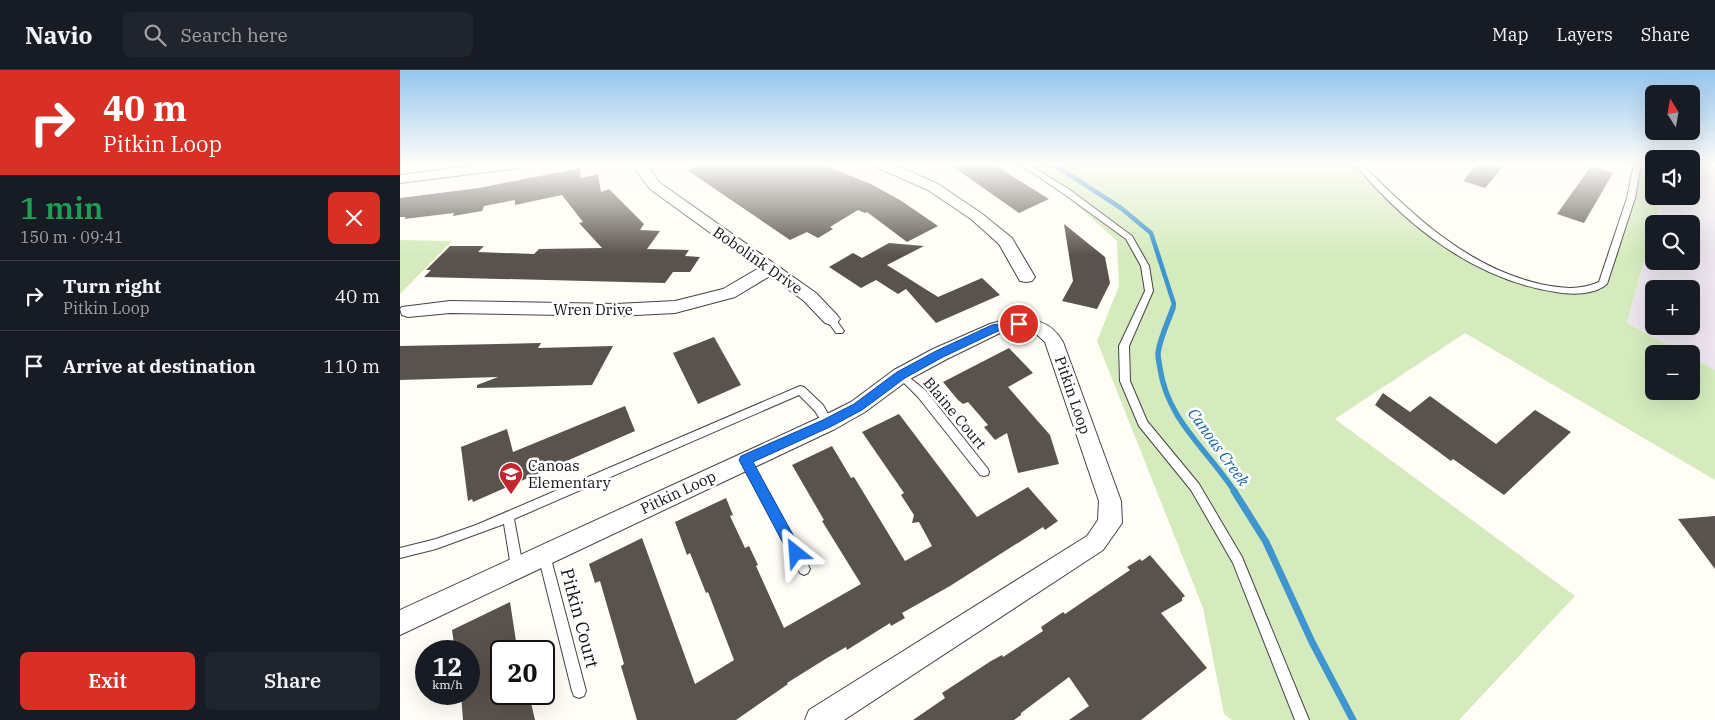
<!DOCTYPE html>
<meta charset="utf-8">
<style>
body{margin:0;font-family:"IBM Plex Serif",serif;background:#20242c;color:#f1f3f6;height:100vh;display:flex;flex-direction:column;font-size:19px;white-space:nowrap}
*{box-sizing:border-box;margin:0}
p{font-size:16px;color:#9ea1a6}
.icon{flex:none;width:28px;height:28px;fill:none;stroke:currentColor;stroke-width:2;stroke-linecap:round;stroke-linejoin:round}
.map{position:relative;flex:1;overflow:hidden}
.sheet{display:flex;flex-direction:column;background:#171b24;width:400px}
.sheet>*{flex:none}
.guide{background:#d93025;color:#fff;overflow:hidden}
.needle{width:32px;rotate:349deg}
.tools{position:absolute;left:1245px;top:15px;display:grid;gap:10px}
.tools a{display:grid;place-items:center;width:55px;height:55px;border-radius:8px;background:#171b24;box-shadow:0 5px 20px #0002;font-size:25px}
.speed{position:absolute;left:15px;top:570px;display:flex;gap:10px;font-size:25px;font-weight:700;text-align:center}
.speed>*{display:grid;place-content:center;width:65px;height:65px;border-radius:50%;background:#171b24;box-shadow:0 5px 20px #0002;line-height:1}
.speed small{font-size:12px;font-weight:400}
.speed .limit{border:2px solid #111;border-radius:8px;background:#fff;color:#111}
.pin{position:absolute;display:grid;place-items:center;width:42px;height:42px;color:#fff;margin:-21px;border:2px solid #fff;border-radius:50%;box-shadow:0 1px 5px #0007}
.me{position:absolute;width:55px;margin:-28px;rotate:332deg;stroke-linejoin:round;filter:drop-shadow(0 0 4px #0008)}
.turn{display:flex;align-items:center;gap:18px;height:105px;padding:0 20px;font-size:22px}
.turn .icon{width:65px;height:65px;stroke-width:2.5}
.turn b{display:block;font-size:35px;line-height:42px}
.round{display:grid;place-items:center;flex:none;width:52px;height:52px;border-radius:8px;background:#20242c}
.head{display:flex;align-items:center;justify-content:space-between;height:85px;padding:0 20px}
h1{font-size:30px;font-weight:600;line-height:38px;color:#1e9e55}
.primary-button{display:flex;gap:10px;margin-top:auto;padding:10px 20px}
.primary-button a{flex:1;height:58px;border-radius:8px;background:#d93025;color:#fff;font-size:20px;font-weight:600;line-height:58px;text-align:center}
.primary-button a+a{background:#20242c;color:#f1f3f6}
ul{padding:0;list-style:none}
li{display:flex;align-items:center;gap:15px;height:70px;padding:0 20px;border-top:1px solid #363941}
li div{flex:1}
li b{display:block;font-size:19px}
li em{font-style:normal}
header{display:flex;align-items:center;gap:30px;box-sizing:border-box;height:70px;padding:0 25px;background:#171b24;border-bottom:1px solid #363941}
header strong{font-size:24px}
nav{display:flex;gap:28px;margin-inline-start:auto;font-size:18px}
.search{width:350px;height:45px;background:#20242c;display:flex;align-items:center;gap:12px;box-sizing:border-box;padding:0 18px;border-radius:8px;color:#9ea1a6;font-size:19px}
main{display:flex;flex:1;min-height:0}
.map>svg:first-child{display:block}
.industrial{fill:#eee6ef;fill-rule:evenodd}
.green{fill:#d5ebbd}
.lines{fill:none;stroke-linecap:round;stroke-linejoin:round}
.stream-far2{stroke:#3f96cf;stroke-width:4.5}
.stream-far1{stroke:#3f96cf;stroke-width:5.5}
.stream{stroke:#3f96cf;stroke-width:7}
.building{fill:#5a524d}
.lane-casing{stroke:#444;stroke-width:2}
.street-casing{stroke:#444;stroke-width:2}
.lane{fill:#fff;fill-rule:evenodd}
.street{fill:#fff;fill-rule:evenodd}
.route{fill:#1a73e8;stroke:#114b97}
.labels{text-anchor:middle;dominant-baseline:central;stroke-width:5;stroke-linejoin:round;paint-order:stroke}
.street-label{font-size:15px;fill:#111;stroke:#fff}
.poi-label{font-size:15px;fill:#111;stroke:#fff;text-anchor:start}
.water-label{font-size:16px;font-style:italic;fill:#1768a6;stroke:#fff}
.near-street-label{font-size:18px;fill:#111;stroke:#fff}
</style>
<header>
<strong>Navio</strong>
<div class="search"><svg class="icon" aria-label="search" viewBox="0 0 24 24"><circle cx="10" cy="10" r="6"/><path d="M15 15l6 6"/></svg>Search here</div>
<nav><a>Map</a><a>Layers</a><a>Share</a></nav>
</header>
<main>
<section class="sheet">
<div class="guide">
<div class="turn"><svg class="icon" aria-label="right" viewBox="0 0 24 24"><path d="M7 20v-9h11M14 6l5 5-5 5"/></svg><div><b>40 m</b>Pitkin Loop</div></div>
</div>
<div class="head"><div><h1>1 min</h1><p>150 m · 09:41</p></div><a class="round" style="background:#d93025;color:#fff"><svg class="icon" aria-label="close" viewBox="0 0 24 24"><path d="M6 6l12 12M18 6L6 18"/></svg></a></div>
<ul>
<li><svg class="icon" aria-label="right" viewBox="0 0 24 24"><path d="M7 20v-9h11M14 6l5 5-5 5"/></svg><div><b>Turn right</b><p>Pitkin Loop</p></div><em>40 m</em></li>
<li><svg class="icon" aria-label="arrive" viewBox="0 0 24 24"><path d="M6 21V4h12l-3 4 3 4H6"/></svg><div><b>Arrive at destination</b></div><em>110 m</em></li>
</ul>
<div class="primary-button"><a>Exit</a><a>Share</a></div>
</section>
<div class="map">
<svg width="1315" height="650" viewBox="0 0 1315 650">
<rect width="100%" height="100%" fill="#fffdf5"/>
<path class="industrial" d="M1291 94H1315V300L1291 287V284H1285L1227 253 1254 156V191H1291V154H1254L1262 126H1291ZM1254 219H1291V256H1254Z"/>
<path class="green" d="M614 94H958L1035 166 1096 204 1168 222 1203 214 1239 94H1254V126H1262L1227 253 1285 284H1254V321H1291V287L1315 300V410L1065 263 935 349 1175 526 1059 650H832L824 644 803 538 697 271 719 216 717 171 663 123Z
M0 170 52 171 0 224Z"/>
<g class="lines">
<path class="stream-far2" d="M653 94 721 138 751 163 774 234 772 240"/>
<path class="stream-far1" d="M773 238C768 252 760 268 758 283 758 287 759 293 760 298 767 350 808 380 835 422"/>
<path class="stream" d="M834 421 866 472 912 572 953 650"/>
</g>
<path class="building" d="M301 94H421L471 114 500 130 538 156 507 172 467 142 465 143 458 140 430 157 433 159 418 168 407 162 390 170 287 100Z
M549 94H593L649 129 619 143Z
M1077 94H1105L1085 118 1063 111Z
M1191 96 1213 103 1184 153 1157 144Z
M180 98 181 108 198 104 201 122 209 119 244 154 240 160 260 161 247 179 289 180 285 186 300 187 290 202H273L265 213 24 207 31 200H26L50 176H84L78 182 134 184 139 179 202 178 179 153 183 152 162 125 115 135V130L84 136 82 141 53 146 54 143 4 149 6 147H0V128L79 118Z
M664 154 705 187 710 213 697 239 662 231 673 211Z
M489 173 524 176 487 195 538 227 582 208 600 225 536 253 506 219 498 224 476 210 461 218 429 197 453 183 462 188Z
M314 267 341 315 298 334 273 283Z
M141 273 138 278 213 276 192 315 77 318V315L98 307 0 310V276Z
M609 278 633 303 608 317 650 365 659 394 618 403 607 363 595 370 584 357 588 355 568 332 563 334 558 330 543 312Z
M983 323 1010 342 1030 326 1096 374 1135 340 1171 362 1104 425 1053 389 1051 391 975 335Z
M225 336 235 361 73 432 72 429 68 431 61 377 107 359 113 382Z
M499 344 577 447 628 417 658 451 645 460 643 457 550 516 502 543 505 548 491 556 490 553 447 580 446 577 427 588 387 613 388 614 336 650H237L221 596 224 594 200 511 195 513 189 494 242 468 295 614 334 590 308 522 306 523 290 483 287 485 275 452 326 428 333 445 330 446 345 478 349 476 358 495 356 496 384 558 461 514 422 451 424 450 392 395 432 376 451 408 454 407 505 491 532 476 519 452 512 453 514 445 501 425 504 423 462 362Z
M1315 446V499L1278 449Z
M750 485 785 526 782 528V531L761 543 807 598 741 650H669L689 636 669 607 621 643V645L614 650H513L545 628 542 623 591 591 602 585 603 587 643 561 641 557 663 542 665 544 730 500 727 497 740 489 742 491Z
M110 532 116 571 114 572 116 581H101V624H129L135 650H63L61 624H69V581H55L52 560Z"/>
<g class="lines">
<g class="lane-casing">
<path id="lane" d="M620 94H628L670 120 732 166 749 196 753 221 729 276 730 311 747 351 799 414 842 487 909 650H895L833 493 791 420 739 356 720 311 719 276 745 221 741 196 726 169 664 124Z
M955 94H962C1013 146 1067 197 1140 214 1160 218 1179 221 1199 212L1227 128 1234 94H1241L1235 128 1207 214C1195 225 1171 225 1156 222 1075 210 1006 156 955 94Z
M431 246 434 247 444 261 442 263H436L426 249 428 247Z
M501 301 504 303 526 321 588 399 589 402 588 405 584 406 580 405 518 327 496 305Z
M400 316 404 317 423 335 433 353 432 356H424L415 341 399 325 114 449 123 497 121 501 117 502 113 501 111 497 104 454 36 479 0 488V478L36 469 76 455Z
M345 386 349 387 408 495 410 499 408 503 404 505 400 503 340 390 341 387Z
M144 480 148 481 150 485 186 621 184 626 179 628 174 626 172 621 138 485 140 481Z"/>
</g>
<g class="street-casing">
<path id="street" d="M87 94H125L118 98 0 113V105Z
M231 94H246L260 113 416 223 437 245 440 249 437 253 431 255 425 253 404 231 370 206 335 227 275 243 216 246 50 243 8 247 2 245 0 239 2 237 50 231 216 234 275 231 323 219 359 198 250 119Z
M474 94H493L538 114 581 143 612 168 635 207 632 211 626 212 620 211 599 174 571 149 528 120 476 97Z
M607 249C632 249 650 249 663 272L721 431 722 453 703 480 444 650H405L409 640 687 466 698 450 699 431 645 272 635 263 628 261 602 262 547 289 508 310 465 342 435 359 0 565V540L421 347 451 332 494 300 533 279 590 254Z"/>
</g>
<use href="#lane" class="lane"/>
<use href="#street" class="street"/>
</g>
<linearGradient id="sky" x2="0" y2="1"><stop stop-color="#95c6ee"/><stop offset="0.51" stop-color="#fffefa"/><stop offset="1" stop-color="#fffefa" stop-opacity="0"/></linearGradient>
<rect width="1315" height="185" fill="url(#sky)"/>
<path class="route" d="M619 251 624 254 623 257 598 261 543 287 505 308 462 340 432 356 353 392 403 483 401 488 396 489 391 488 339 390 341 386 423 350 454 334 497 302 536 281 592 255Z"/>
<defs>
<g id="school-pin" transform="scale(1.25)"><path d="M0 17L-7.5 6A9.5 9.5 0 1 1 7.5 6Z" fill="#c4262e" stroke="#fff"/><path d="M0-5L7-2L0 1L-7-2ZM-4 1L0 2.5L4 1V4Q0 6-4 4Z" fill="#fff"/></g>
</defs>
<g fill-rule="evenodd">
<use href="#school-pin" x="111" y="404"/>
</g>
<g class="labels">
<g class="street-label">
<text transform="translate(358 190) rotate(35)">Bobolink Drive</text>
<text x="193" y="239">Wren Drive</text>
<text transform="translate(673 325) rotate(71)">Pitkin Loop</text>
<text transform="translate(555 343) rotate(50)">Blaine Court</text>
<text transform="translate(278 422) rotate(-25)">Pitkin Loop</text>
</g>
<g class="poi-label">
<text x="128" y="395">Canoas<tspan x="128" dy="17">Elementary</tspan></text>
</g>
<g class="water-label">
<text transform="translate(819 377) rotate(54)">Canoas Creek</text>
</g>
<g class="near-street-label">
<text transform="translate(180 548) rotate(75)">Pitkin Court</text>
</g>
</g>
</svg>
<div class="tools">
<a><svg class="needle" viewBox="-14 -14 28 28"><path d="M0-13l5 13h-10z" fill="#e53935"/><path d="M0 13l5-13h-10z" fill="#9ea1a6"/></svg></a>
<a><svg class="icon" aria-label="sound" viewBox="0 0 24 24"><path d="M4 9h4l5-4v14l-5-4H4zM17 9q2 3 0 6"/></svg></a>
<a><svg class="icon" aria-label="search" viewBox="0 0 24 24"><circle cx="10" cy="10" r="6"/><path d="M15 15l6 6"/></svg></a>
<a>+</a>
<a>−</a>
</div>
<div class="speed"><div>12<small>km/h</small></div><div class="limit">20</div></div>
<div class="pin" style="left:619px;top:254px;background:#d93025"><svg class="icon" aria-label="arrive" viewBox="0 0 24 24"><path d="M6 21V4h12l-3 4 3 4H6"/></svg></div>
<svg class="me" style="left:396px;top:483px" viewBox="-20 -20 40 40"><path d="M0-17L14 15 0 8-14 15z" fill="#1a73e8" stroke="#fff" stroke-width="4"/></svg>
</div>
</main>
